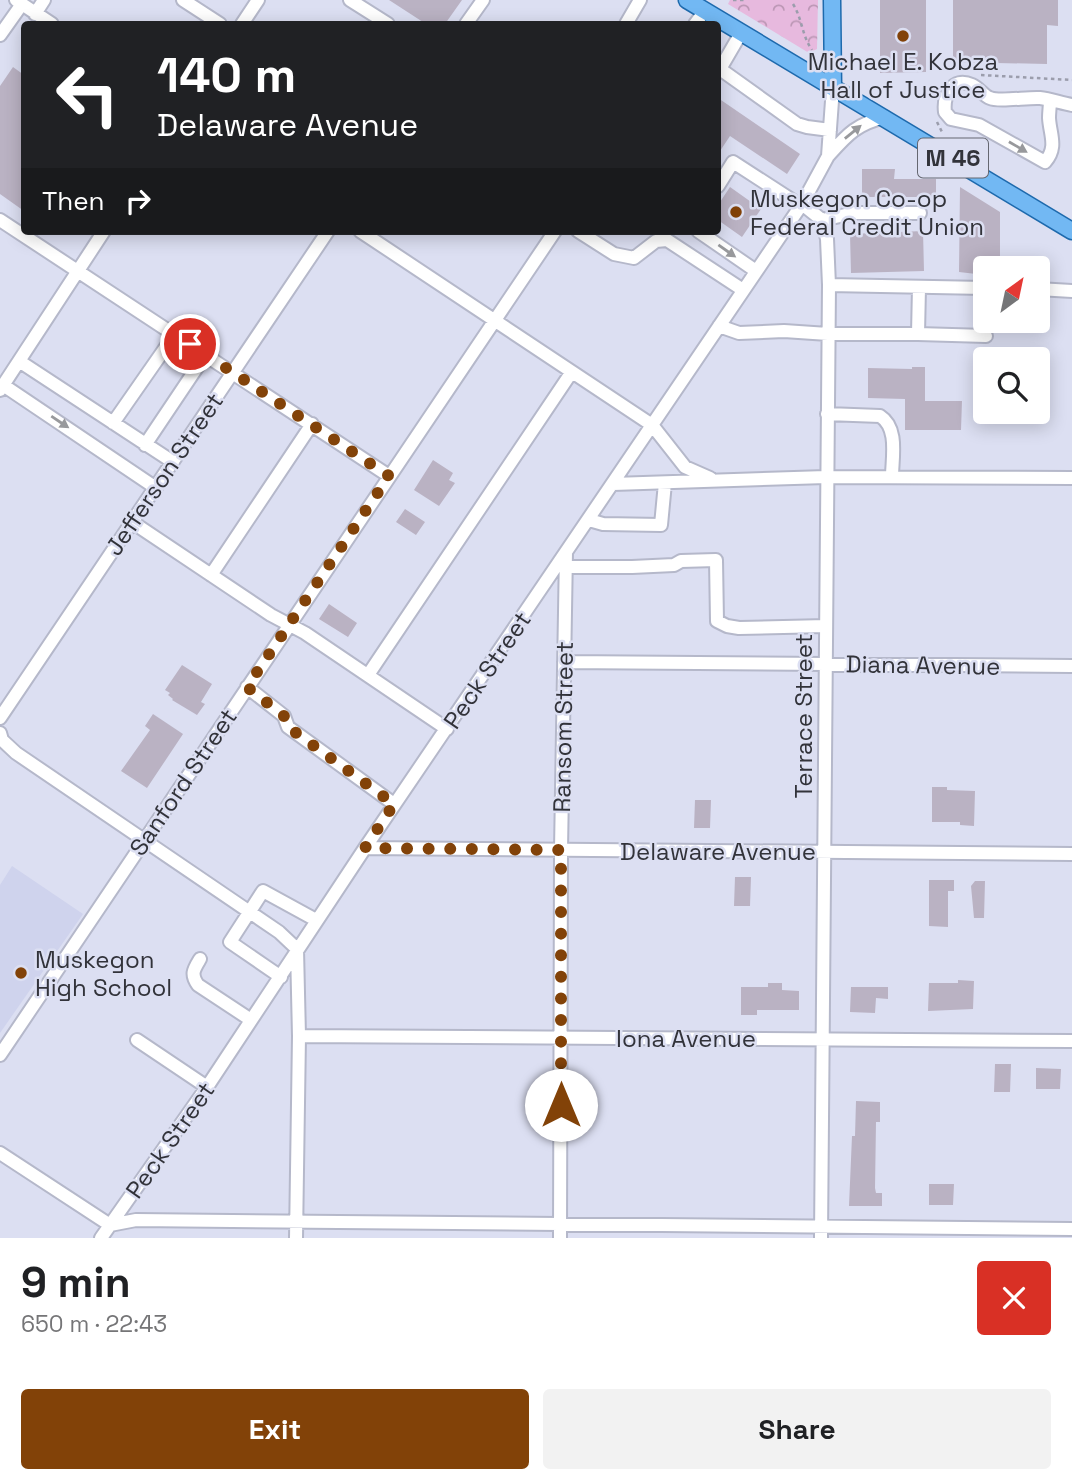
<!DOCTYPE html>
<meta charset="utf-8">
<style>
body{margin:0;font-family:"Space Grotesk",sans-serif;background:#f2f2f2;color:#202124;height:100vh;display:flex;flex-direction:column;font-size:26px;white-space:nowrap}
*{box-sizing:border-box;margin:0}
p{font-size:23px;color:#757577}
.icon{flex:none;width:38px;height:38px;fill:none;stroke:currentColor;stroke-width:2;stroke-linecap:round;stroke-linejoin:round}
.map{position:relative;height:1238px;overflow:hidden}
.drawer{display:flex;flex-direction:column;background:#fff;flex:1}
.drawer>*{flex:none}
.guide{position:absolute;left:21px;top:21px;width:700px;height:214px;border-radius:7px;box-shadow:0 4px 18px #0003;background:#202124;color:#fff;overflow:hidden}
.needle{width:46px;rotate:33deg}
.fabs{position:absolute;left:973px;top:256px;display:grid;gap:14px}
.fabs a{display:grid;place-items:center;width:77px;height:77px;border-radius:7px;background:#fff;box-shadow:0 4px 18px #0003;font-size:35px}
.pin{position:absolute;display:grid;place-items:center;width:60px;height:60px;color:#fff;margin:-30px;border:4px solid #fff;border-radius:50%;box-shadow:0 2px 7px #0007}
.me{position:absolute;width:77px;margin:-38px;rotate:0deg;stroke-linejoin:round;filter:drop-shadow(0 0 5px #0008)}
.turn{display:flex;align-items:center;gap:24px;height:147px;padding:0 21px;font-size:32px}
.turn .icon{width:91px;height:91px;stroke-width:2.5}
.turn b{display:block;font-size:49px;line-height:60px}
.then{display:flex;align-items:center;height:66px;padding:0 21px;background:#0003;gap:14px;font-size:26px}
.round{display:grid;place-items:center;flex:none;width:74px;height:74px;border-radius:7px;background:#f2f2f2}
.headline{display:flex;align-items:center;justify-content:space-between;height:119px;padding:0 21px}
h1{font-size:42px;font-weight:700;line-height:52px}
.cta{display:flex;gap:14px;margin-top:auto;padding:14px 21px}
.cta a{flex:1;height:80px;border-radius:7px;background:#824208;color:#fff;font-size:28px;font-weight:700;line-height:80px;text-align:center}
.cta a+a{background:#f2f2f2;color:#202124}
.map>svg:first-child{display:block}
.built{fill:#cfd3ed}
.park{fill:url(#park-crowns)}
.building{fill:#bab2c3}
.lines{fill:none;stroke-linecap:round;stroke-linejoin:round}
.minor-casing{stroke:#b5b8ca;stroke-width:16}
.major-casing{stroke:#1e6aad;stroke-width:19}
.path{stroke:#9b9dac;stroke-width:2.5;stroke-dasharray:3.5 3.5;stroke-linecap:butt}
.minor{stroke:#fff;stroke-width:12}
.major{stroke:#72b8f3;stroke-width:16}
.oneway{fill:#98999c}
.route{stroke:#824208;stroke-width:12;stroke-dasharray:0 21.6}
.poi-dot{fill:#824208;stroke:#dcdff2;stroke-width:2.5}
.labels{text-anchor:middle;dominant-baseline:central;stroke-width:5;stroke-linejoin:round;paint-order:stroke}
.shield{fill:#dcdff2;stroke:#656771;stroke-width:2}
.shield-label{font-size:23px;font-weight:bold;fill:#32333a}
.poi-label{font-size:24px;fill:#32333a;stroke:#dcdff2;text-anchor:start}
.street-label{font-size:24px;fill:#32333a;stroke:#dcdff2}
</style>
<div class="map">
<svg width="1072" height="1238" viewBox="0 0 1072 1238">
<defs>
<pattern id="park-crowns" width="20" height="18" patternUnits="userSpaceOnUse" patternTransform="scale(1.75)"><rect width="20" height="18" fill="#e7b9de"/><path d="M2 6a3 3 0 1 1 6 0M12 15a3 3 0 1 1 6 0" fill="none" stroke="#bc97b5"/></pattern>
</defs>
<rect width="100%" height="100%" fill="#dcdff2"/>
<path class="built" d="M12 866 83 914 0 1033V885Z"/>
<path class="park" d="M730 0H818L817 49 809 53 728 4Z"/>
<path class="building" d="M389 0H462L445 24H426Z
M880 0H926V72L880 73Z
M953 0H1058V26L1047 25V64L953 62Z
M13 67 24 75V211L0 194V86Z
M718 98 800 154 787 174 730 136 718 154Z
M862 169H895L894 179H936V197H862Z
M730 187 761 209 742 237 718 220V205Z
M960 187 1000 212V268H985V275L959 272Z
M923 231 924 271 851 273 850 234Z
M912 367H925V401H962L961 430H905V399L868 398V368L912 369Z
M433 460 453 473 449 480 455 483 439 506 414 490Z
M405 509 425 522 416 535 396 522Z
M329 604 357 623 348 637 319 619Z
M182 665 212 684 201 702 205 704 197 715 172 700 173 699 168 695 170 693 165 690Z
M153 714 183 734 147 788 121 771 150 730 145 726Z
M932 787H947V790L975 791 974 826 960 825V822H932Z
M695 800H711L710 828H694Z
M735 877H751L750 906H734Z
M929 880H954V891H948V927L929 926Z
M975 881H985L984 918H974L971 886Z
M958 980 974 981 973 1009 928 1011 929 983H958Z
M768 983H782V990L799 991V1010H757V1015H741V987H768Z
M851 987H888V999L876 998 875 1013 850 1012Z
M995 1064H1011L1010 1092H994Z
M1036 1068 1061 1069 1060 1089H1036Z
M856 1101 880 1102V1122H876L875 1188 876 1193H882V1206H849L852 1136H855Z
M929 1184H954L953 1205H929Z"/>
<g class="lines">
<g class="minor-casing">
<path id="minor" d="M16 0 52 24
M183 0 220 24
M350 0 388 24
M35 14 44 0
M242 24 258 0
M466 24 483 0
M626 24 640 0
M695 24 704 12
M741 33 720 69 797 124 807 127 830 130
M0 35 22 4
M1050 100C1050 106 1049 112 1049 118 1050 135 1058 147 1045 162L979 125 951 119 945 112C943 96 952 76 972 85 979 88 984 96 990 98 999 102 1028 97 1040 98 1050 99 1061 103 1072 105
M828 156C847 135 856 124 885 117
M718 186 733 162 801 206
M802 204 822 220 827 239 829 285 821 1238
M0 220 389 476
M822 220 854 213H920
M360 231 652 425 685 467 710 478
M578 231 614 254 634 258 656 241 667 240 743 290
M698 231 756 271
M829 285 985 288
M1038 289 1072 291
M719 326 739 333 784 331 828 334H918L919 287
M918 334 986 336
M19 361 173 462
M3 385 156 488
M0 390 104 231
M827 414 880 416C899 428 892 458 892 477
M113 423 175 334
M145 445 206 354
M613 484 826 477 1072 478
M589 520 603 524 661 525 665 483
M132 522 271 615 305 633 447 729
M566 567H632L674 565 681 561 716 560 717 621 727 626 739 628 826 626
M211 575 312 424
M564 662 1072 666
M368 675 571 373
M247 687 284 716 288 727 394 804
M0 718 328 231
M0 733 2 740 16 753 279 932 297 949 299 1036 296 1238
M365 848 1072 854
M200 959C194 969 190 974 198 985L251 1020
M281 977 230 942 263 891 316 920
M299 1036 1072 1041
M137 1040 207 1087
M0 1055 555 231
M0 1153 110 1225 136 1220 1072 1229
M101 1238 207 1087 365 848 802 204 828 156 833 87
M560 1238 561 850 566 552"/>
</g>
<g class="major-casing">
<path id="major" d="M687 0 1072 231
M832 0 833 87"/>
</g>
<path class="path" d="M733 0H745
M793 4C802 18 802 36 812 50
M981 75 1072 80
M937 122 943 134"/>
<use href="#minor" class="minor"/>
<use href="#major" class="major"/>
</g>
<defs><path id="oneway-solid" d="M-6-.8H1V-3.2L6.5 0L1 3.2V.8H-6Z" transform="scale(1.75)"/></defs>
<g class="oneway">
<use href="#oneway-solid" transform="translate(853 132) rotate(-39)"/>
<use href="#oneway-solid" transform="translate(1018 147) rotate(30)"/>
<use href="#oneway-solid" transform="translate(727 251) rotate(35)"/>
<use href="#oneway-solid" transform="translate(60 422) rotate(34)"/>
</g>
<g class="lines">
<path class="route" d="M190 344 389 476 247 687 284 716 288 727 394 804 365 848 561 850V1105"/>
</g>
<g class="poi-dot">
<circle cx="903" cy="36" r="7"/>
<circle cx="736" cy="212" r="7"/>
<circle cx="21" cy="973" r="7"/>
</g>
<g class="labels">
<rect class="shield" x="918" y="138.5" width="70" height="39" rx="5"/>
<g class="shield-label">
<text x="953" y="158">M 46</text>
</g>
<g class="poi-label">
<text x="903" y="61" text-anchor="middle">Michael E. Kobza<tspan x="903" dy="28">Hall of Justice</tspan></text>
<text x="750" y="198">Muskegon Co-op<tspan x="750" dy="28">Federal Credit Union</tspan></text>
<text x="35" y="959">Muskegon<tspan x="35" dy="28">High School</tspan></text>
</g>
<g class="street-label">
<text transform="translate(164 474) rotate(-56)">Jefferson Street</text>
<text transform="translate(923 665) rotate(1)">Diana Avenue</text>
<text transform="translate(487 670) rotate(-56)">Peck Street</text>
<text transform="translate(803 716) rotate(-90)">Terrace Street</text>
<text transform="translate(563 727) rotate(-89)">Ransom Street</text>
<text transform="translate(183 782) rotate(-56)">Sanford Street</text>
<text x="718" y="851">Delaware Avenue</text>
<text x="686" y="1038">Iona Avenue</text>
<text transform="translate(170 1140) rotate(-55)">Peck Street</text>
</g>
</g>
</svg>
<div class="fabs">
<a><svg class="needle" viewBox="-14 -14 28 28"><path d="M0-13l5 13h-10z" fill="#e53935"/><path d="M0 13l5-13h-10z" fill="#757577"/></svg></a>
<a><svg class="icon" aria-label="search" viewBox="0 0 24 24"><circle cx="10" cy="10" r="6"/><path d="M15 15l6 6"/></svg></a>
</div>
<div class="pin" style="left:190px;top:344px;background:#d93025"><svg class="icon" aria-label="arrive" viewBox="0 0 24 24"><path d="M6 21V4h12l-3 4 3 4H6"/></svg></div>
<svg class="me" style="left:561px;top:1105px" viewBox="-20 -20 40 40"><circle r="19" fill="#fff"/><path d="M0-13L10 11 0 6-10 11z" fill="#824208"/></svg>
<div class="guide">
<div class="turn"><svg class="icon" aria-label="left" viewBox="0 0 24 24"><path d="M17 20v-9H6M10 6l-5 5 5 5"/></svg><div><b>140 m</b>Delaware Avenue</div></div>
<div class="then">Then<svg class="icon" aria-label="right" viewBox="0 0 24 24"><path d="M7 20v-9h11M14 6l5 5-5 5"/></svg></div>
</div>
</div>
<section class="drawer">
<div class="headline"><div><h1>9 min</h1><p>650 m · 22:43</p></div><a class="round" style="background:#d93025;color:#fff"><svg class="icon" aria-label="close" viewBox="0 0 24 24"><path d="M6 6l12 12M18 6L6 18"/></svg></a></div>
<div class="cta"><a>Exit</a><a>Share</a></div>
</section>
